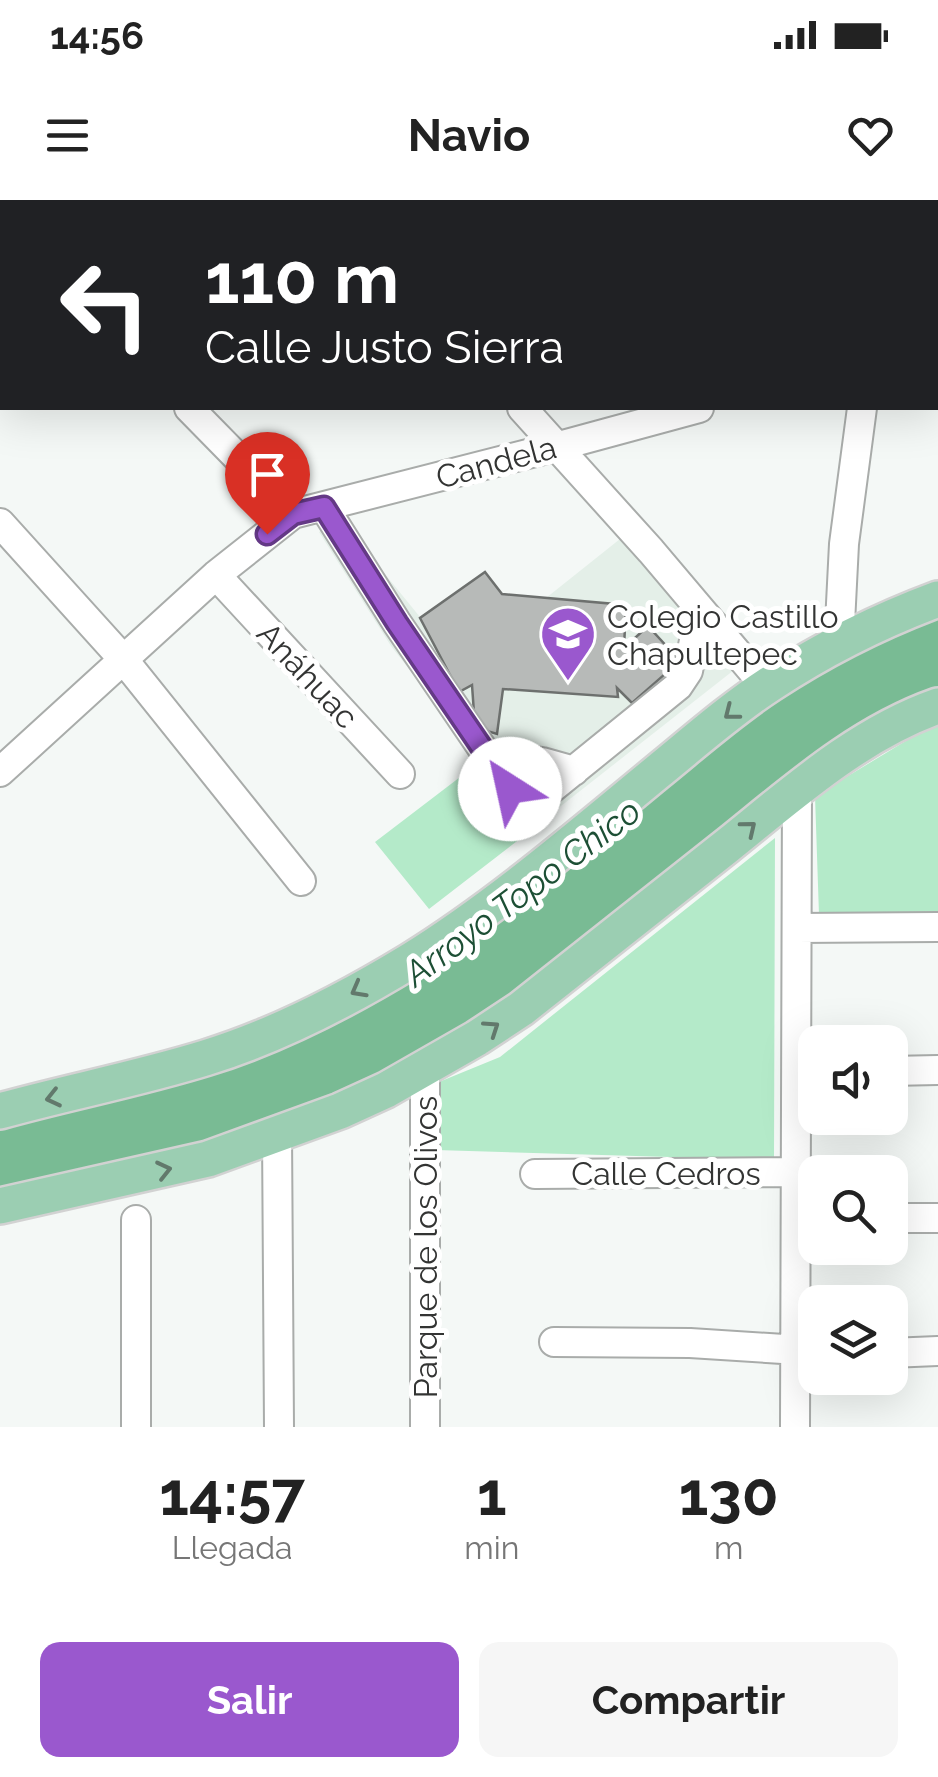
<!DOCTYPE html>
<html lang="es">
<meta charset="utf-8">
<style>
body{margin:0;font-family:Raleway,sans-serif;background:#f6f6f6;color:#222;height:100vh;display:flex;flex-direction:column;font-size:38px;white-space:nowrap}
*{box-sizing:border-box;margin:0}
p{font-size:32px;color:#767676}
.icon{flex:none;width:55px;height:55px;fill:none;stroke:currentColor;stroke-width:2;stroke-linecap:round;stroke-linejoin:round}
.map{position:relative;height:1227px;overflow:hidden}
.panel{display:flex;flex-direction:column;background:#fff;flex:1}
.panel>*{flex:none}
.top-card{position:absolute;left:0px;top:0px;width:940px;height:210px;box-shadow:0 10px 40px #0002;background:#202124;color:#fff;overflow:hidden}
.fabs{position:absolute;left:798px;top:825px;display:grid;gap:20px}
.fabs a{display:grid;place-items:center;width:110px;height:110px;border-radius:20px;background:#fff;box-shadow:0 10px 40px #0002;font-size:50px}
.pin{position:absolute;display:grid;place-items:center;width:85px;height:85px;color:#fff;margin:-102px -42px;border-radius:50% 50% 50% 0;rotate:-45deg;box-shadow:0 0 10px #0007}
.pin .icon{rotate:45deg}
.me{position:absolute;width:110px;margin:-55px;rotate:325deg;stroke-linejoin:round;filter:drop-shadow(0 0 8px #0008)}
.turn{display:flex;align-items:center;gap:35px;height:210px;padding:0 40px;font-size:45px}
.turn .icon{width:130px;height:130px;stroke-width:2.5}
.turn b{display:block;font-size:70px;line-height:85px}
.eta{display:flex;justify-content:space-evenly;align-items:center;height:170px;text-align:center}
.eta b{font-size:60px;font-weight:700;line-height:70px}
.button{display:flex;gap:20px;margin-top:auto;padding:20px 40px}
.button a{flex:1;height:115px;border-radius:20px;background:#9a58ce;color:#fff;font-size:40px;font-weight:700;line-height:115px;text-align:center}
.button a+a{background:#f6f6f6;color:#222}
.status{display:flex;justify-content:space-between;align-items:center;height:70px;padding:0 50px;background:#fff;direction:ltr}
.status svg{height:28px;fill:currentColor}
header{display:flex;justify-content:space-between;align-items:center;height:130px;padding:0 40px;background:#fff;font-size:45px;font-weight:700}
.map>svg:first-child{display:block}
.built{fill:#e4efe8}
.green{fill:#b4eac9}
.water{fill:#79bb94}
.building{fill:#b7bab8;stroke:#6d706e;stroke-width:2.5}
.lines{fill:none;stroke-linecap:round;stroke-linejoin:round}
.minor-casing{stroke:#a9acaa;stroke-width:32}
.major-casing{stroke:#d2d2d2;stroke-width:40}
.minor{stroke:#fff;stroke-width:28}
.major{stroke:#9bceb2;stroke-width:35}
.oneway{stroke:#62796c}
.route-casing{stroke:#643986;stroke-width:25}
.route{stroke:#9a58ce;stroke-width:18}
.labels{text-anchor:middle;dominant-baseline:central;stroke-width:10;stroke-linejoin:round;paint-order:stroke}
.street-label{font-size:32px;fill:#333433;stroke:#fff}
.poi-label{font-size:32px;fill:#333433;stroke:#fff;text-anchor:start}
.water-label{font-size:35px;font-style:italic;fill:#1d4f35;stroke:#fff}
</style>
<div class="status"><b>14:56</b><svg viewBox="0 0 49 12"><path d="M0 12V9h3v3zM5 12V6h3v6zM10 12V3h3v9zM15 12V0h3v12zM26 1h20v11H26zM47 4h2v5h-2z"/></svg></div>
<header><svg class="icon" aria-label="menu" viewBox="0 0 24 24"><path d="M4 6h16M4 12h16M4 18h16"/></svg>Navio<svg class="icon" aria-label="heart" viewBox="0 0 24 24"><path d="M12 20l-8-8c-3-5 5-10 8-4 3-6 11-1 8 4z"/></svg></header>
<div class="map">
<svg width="938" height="1227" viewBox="0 0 938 1227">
<rect width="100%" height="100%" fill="#f4f8f6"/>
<path class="built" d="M340 319 420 417 485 372 502 394 546 398 620 339 734 470 533 628 391 446 319 332Z"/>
<path class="green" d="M938 526V714L819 715 815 596 909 539Z
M468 571 521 638 429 709 375 642Z
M775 638 774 960 436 950 434 884 500 857Z"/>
<path class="water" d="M938 399V506L386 890 0 1006V911L345 798 684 550Z"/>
<path class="building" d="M485 372 502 394 626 405 624 448 648 426 680 461 632 503 617 488 618 497 503 489 497 534 487 531 474 513 472 485 459 492 420 418Z"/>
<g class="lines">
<g class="minor-casing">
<path id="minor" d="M830 0 832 2
M305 2 308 0
M890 2 891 0
M0 17 2 19
M189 208 293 314
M522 208 651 351 766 487
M324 307 397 423 510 589 517 595 531 598 551 589 678 486 688 471 700 410
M0 323 123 459 301 681
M216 375 400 574
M839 443 844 344 862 208
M485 554 542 562 574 571
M0 572 216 375 293 314 559 246 699 208
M797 728 938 727
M890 871 938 870
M277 933 279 1227
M535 974 797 972
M890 1018H938
M554 1142 690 1143 814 1151
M890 1153 938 1151
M136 1227V1020
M425 1227V866
M795 1227 797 589"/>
</g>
<g class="major-casing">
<path id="major" d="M0 911C68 892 137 879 205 858 277 836 346 800 410 761 497 707 577 638 656 573 693 543 730 510 770 484 823 449 879 421 938 399
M0 1006 208 959 340 911 386 890 477 838 521 809C590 755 658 700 727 646 792 594 858 534 938 506"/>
</g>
<use href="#minor" class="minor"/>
<use href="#major" class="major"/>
</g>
<defs><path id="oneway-chevron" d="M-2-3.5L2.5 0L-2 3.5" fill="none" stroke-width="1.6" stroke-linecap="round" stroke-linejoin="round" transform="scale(2.5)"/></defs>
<g class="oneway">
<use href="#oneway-chevron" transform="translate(731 513) rotate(142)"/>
<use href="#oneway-chevron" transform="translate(749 628) rotate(-39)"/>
<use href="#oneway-chevron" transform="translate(358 790) rotate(151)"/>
<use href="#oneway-chevron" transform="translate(492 828) rotate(-34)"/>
<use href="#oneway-chevron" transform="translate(53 898) rotate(167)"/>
<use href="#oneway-chevron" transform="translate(164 970) rotate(-13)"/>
</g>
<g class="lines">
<g class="route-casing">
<path id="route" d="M267 334 293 314 324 307 397 423 510 589"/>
</g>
<use href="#route" class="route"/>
</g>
<defs>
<g id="school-pin" transform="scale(2.875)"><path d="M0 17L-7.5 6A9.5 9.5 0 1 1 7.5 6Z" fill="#9a58ce" stroke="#fff"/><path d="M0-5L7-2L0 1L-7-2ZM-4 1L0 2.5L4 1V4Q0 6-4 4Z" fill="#fff"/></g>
</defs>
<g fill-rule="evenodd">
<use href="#school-pin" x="568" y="434"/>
</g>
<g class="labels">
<g class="street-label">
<text transform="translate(496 262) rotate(-15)">Candela</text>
<text transform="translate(308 475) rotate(47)">Anáhuac</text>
<text x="666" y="973">Calle Cedros</text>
<text transform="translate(425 1047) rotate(-90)">Parque de los Olivos</text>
</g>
<g class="poi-label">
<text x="607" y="416">Colegio Castillo<tspan x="607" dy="37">Chapultepec</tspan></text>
</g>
<g class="water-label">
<text transform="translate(522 692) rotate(-37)">Arroyo Topo Chico</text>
</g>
</g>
</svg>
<div class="fabs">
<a><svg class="icon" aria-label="sound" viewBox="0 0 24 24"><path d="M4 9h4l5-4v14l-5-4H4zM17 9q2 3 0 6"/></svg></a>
<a><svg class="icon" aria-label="search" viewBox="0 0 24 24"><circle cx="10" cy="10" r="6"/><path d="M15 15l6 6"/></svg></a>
<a><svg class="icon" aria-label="layers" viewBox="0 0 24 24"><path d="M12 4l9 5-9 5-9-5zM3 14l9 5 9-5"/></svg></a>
</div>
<div class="pin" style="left:267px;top:334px;background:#d93025"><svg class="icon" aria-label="arrive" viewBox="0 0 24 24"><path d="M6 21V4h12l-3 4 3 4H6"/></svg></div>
<svg class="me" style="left:510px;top:589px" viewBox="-20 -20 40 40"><circle r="19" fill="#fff"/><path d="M0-13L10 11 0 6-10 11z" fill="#9a58ce"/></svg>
<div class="top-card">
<div class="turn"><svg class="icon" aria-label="left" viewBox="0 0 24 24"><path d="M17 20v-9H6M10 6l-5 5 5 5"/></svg><div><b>110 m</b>Calle Justo Sierra</div></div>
</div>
</div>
<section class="panel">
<div class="eta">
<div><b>14:57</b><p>Llegada</p></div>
<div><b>1</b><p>min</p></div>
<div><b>130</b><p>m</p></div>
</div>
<div class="button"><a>Salir</a><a>Compartir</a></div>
</section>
